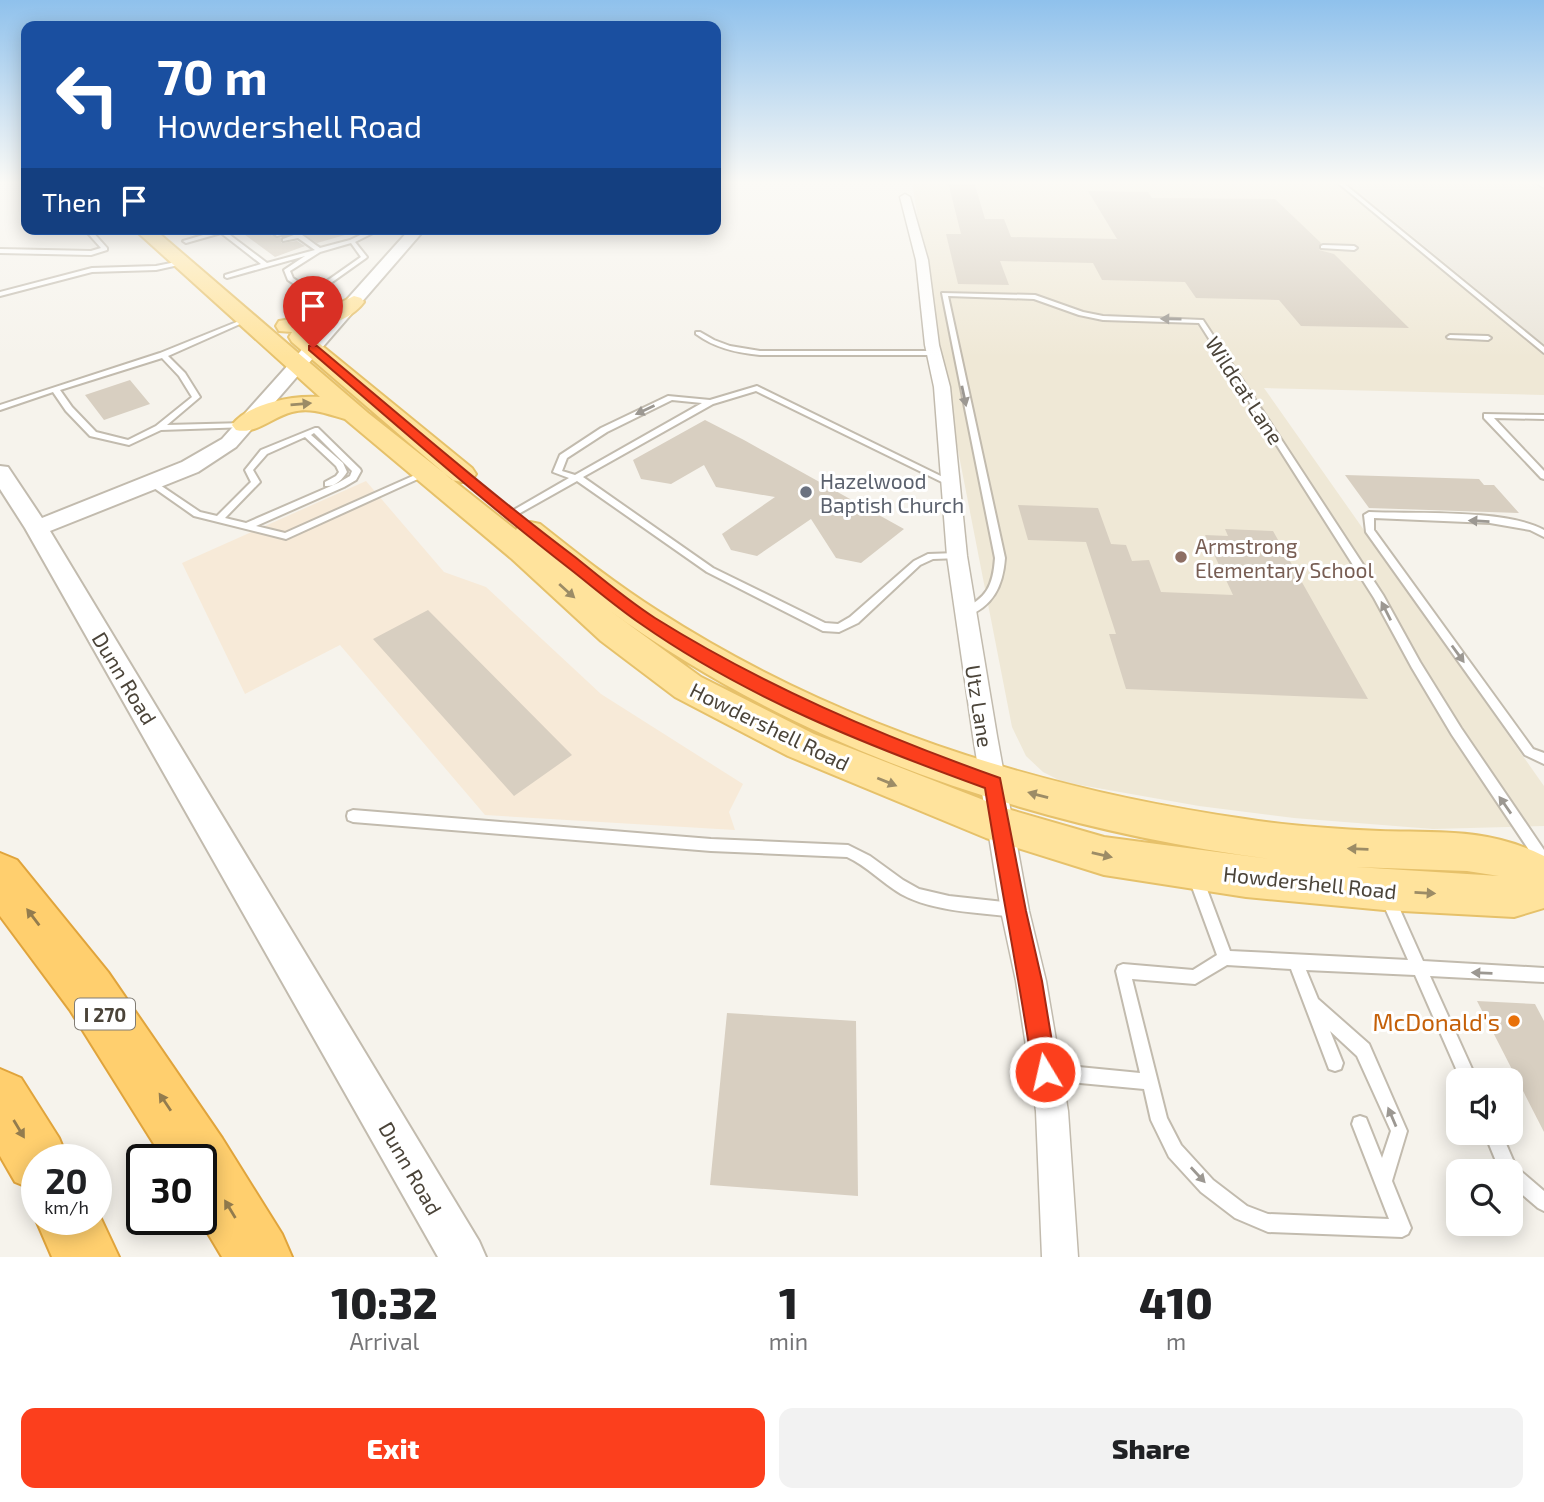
<!DOCTYPE html>
<style>
body{margin:0;font-family:"Exo 2",sans-serif;background:#f2f2f2;color:#202124;height:100vh;display:flex;flex-direction:column;font-size:26px;white-space:nowrap}
*{box-sizing:border-box;margin:0}
p{font-size:23px;color:#757577}
.icon{flex:none;width:38px;height:38px;fill:none;stroke:currentColor;stroke-width:2;stroke-linecap:round;stroke-linejoin:round}
.map{position:relative;height:1257px;overflow:hidden}
.sheet{display:flex;flex-direction:column;background:#fff;flex:1}
.sheet>*{flex:none}
.guide{position:absolute;left:21px;top:21px;width:700px;height:214px;border-radius:14px;box-shadow:0 4px 18px #0003;background:#1a4fa0;color:#fff;overflow:hidden}
.fabs{position:absolute;left:1446px;top:1068px;display:grid;gap:14px}
.fabs a{display:grid;place-items:center;width:77px;height:77px;border-radius:14px;background:#fff;box-shadow:0 4px 18px #0003;font-size:35px}
.speed{position:absolute;left:21px;top:1144px;display:flex;gap:14px;font-size:35px;font-weight:700;text-align:center}
.speed>*{display:grid;place-content:center;width:91px;height:91px;border-radius:50%;background:#fff;box-shadow:0 4px 18px #0003;line-height:1}
.speed small{font-size:18px;font-weight:400}
.speed .limit{border:4px solid #111;border-radius:10px;background:#fff;color:#111}
.pin{position:absolute;display:grid;place-items:center;width:60px;height:60px;color:#fff;margin:-72px -30px;border-radius:50% 50% 50% 0;rotate:-45deg;box-shadow:0 0 7px #0007}
.pin .icon{rotate:45deg}
.me{position:absolute;width:77px;margin:-38px;rotate:351deg;stroke-linejoin:round;filter:drop-shadow(0 0 5px #0008)}
.turn{display:flex;align-items:center;gap:24px;height:147px;padding:0 21px;font-size:32px}
.turn .icon{width:91px;height:91px;stroke-width:2.5}
.turn b{display:block;font-size:49px;line-height:60px}
.then{display:flex;align-items:center;height:66px;padding:0 21px;background:#0003;gap:14px;font-size:26px}
.eta{display:flex;justify-content:space-evenly;align-items:center;height:119px;text-align:center}
.eta b{font-size:42px;font-weight:800;line-height:49px}
.button{display:flex;gap:14px;margin-top:auto;padding:14px 21px}
.button a{flex:1;height:80px;border-radius:14px;background:#fc3f1d;color:#fff;font-size:28px;font-weight:800;line-height:80px;text-align:center}
.button a+a{background:#f2f2f2;color:#202124}
.map>svg:first-child{display:block}
.residential{fill:#eae5da}
.commercial{fill:#f7ead8}
.education{fill:#efe8d6}
.building{fill:#d8cfc1}
.lines{fill:none;stroke-linecap:round;stroke-linejoin:round}
.service-casing{stroke:#c2bbae;stroke-width:4}
.minor-casing{stroke:#c2bbae;stroke-width:3}
.tertiary-casing{stroke:#c2bbae;stroke-width:4}
.primary-casing{stroke:#e6c16a;stroke-width:4}
.motorway-casing{stroke:#e0a43c;stroke-width:4}
.service{fill:#fff;fill-rule:evenodd}
.minor{fill:#fff;fill-rule:evenodd}
.tertiary{fill:#fff;fill-rule:evenodd}
.primary{fill:#ffe39c;fill-rule:evenodd}
.motorway{fill:#ffcf6e;fill-rule:evenodd}
.oneway{fill:#9c9892}
.oneway2{fill:#9c8c66}
.oneway3{fill:#937c4e}
.route{fill:#fc3f1d;stroke:#a42913;stroke-width:2}
.worship-dot{fill:#6b7280;stroke:#fff;stroke-width:2.5}
.education-dot{fill:#8d6e63;stroke:#fff;stroke-width:2.5}
.food-dot{fill:#e8710a;stroke:#fff;stroke-width:2.5}
.labels{text-anchor:middle;dominant-baseline:central;stroke-width:6;stroke-linejoin:round;paint-order:stroke}
.shield{fill:#fff;stroke:#817c74;stroke-width:2}
.shield-label{font-size:19px;font-weight:bold;fill:#4b4439}
.street-label{font-size:21px;fill:#4b4439;stroke:#fff}
.worship-label{font-size:21px;fill:#5b616d;stroke:#fff;text-anchor:start}
.education-label{font-size:21px;fill:#785e54;stroke:#fff;text-anchor:start}
.near-food-label{font-size:24px;fill:#c56008;stroke:#fff;text-anchor:end}
</style>
<div class="map">
<svg width="1544" height="1257" viewBox="0 0 1544 1257">
<rect width="100%" height="100%" fill="#f6f3ec"/>
<path class="residential" d="M1347 182H1544V345Z"/>
<path class="commercial" d="M366 481 444 572 486 587 601 694 743 784 729 812 735 830 485 815 340 645 245 694 182 563Z"/>
<path class="education" d="M912 182H1347L1544 345V395L1264 388 1544 786V826L1433 829 1294 818 1199 806 1063 782 1043 772 1026 756 1012 727 938 348Z"/>
<path class="building" d="M948 182H974L985 219H1004L1011 237 1117 239 1088 191 1148 192 1152 198 1275 199 1321 243 1319 250 1334 254 1409 328 1301 326 1279 300 1196 298 1185 282 1102 280 1093 263 1000 261 1009 285 958 284 946 234H961Z
M237 229H280L271 235 281 238V243L297 241 305 246 275 257Z
M296 229H344L345 235 317 243Z
M130 380 150 404 104 420 85 395Z
M705 420 744 440 904 529 861 563 836 558 811 519 757 556 731 550 722 534 775 497 716 487 704 465 671 484 641 479 633 460Z
M1345 475 1479 479 1484 485H1494L1519 513 1369 508Z
M1018 505 1098 508 1111 544 1126 545 1132 561 1149 560 1161 592 1233 595 1205 535 1228 536 1225 529 1273 531 1368 699 1126 689 1109 634H1116L1086 542 1028 540Z
M428 610 572 755 514 796 373 639Z
M1477 1001 1535 1004 1544 1021V1132Z
M727 1013 856 1021 858 1196 710 1185Z"/>
<g class="lines">
<g class="service-casing">
<path id="service" d="M1337 182H1342L1544 347V353Z
M84 229H90L107 248V250L91 255 0 253V249L91 251 101 248Z
M228 229 226 232 267 263 315 250 298 238 283 241V239L294 235 291 233 277 236 274 234C296 225 301 235 320 248L350 240 373 229H381L355 242 367 257 366 258 328 285 305 291 288 280 284 270 305 256 227 278 225 277V275L261 264 221 233 186 243 183 241 220 230ZM351 243 361 257 324 283 306 287 293 278 290 271 320 252Z
M1323 245 1354 246 1357 248 1354 250 1321 248V246Z
M181 261 183 262V264L156 270 92 272 0 296V292L92 268 156 266Z
M942 293 1035 295 1083 312 1103 316 1203 320 1383 595 1420 662 1461 728 1544 850V867L1539 865 1452 735 1412 668 1374 598 1199 323 1103 320 1079 315 1034 299 948 296 1005 558C1003 586 993 607 965 617L961 616 960 613 961 610C987 598 993 586 995 558Z
M244 319 249 320 168 356 185 373 200 397 167 425 245 423 249 425 248 427 161 430 129 445 90 436 66 411 53 392 0 410V405L160 353ZM162 358 179 376 192 397 156 426 128 440 96 432 72 407 60 390Z
M696 332H700L714 340 730 346 760 351H934L938 353 934 355H760C737 353 715 348 696 334Z
M1450 335 1488 336 1491 338 1488 340 1448 338 1447 337Z
M757 386 955 483 951 486 948 485 756 391 713 404 583 477 713 568 825 623 838 624 850 617 914 561 928 554 957 553 962 556 960 558 933 559 920 565 858 623 839 632 823 631 707 572 577 481 513 517 510 518 505 515 569 478 553 472 560 455 601 428 668 396 710 400ZM672 400 702 403 575 475 562 471 567 458 607 432Z
M1484 414 1544 415V419L1494 418 1544 471V479L1541 478 1484 418Z
M315 428H318L360 469 361 471 356 480 344 487 256 526 285 533 424 471 427 470 431 473 286 539 194 516 147 483 151 480 154 481 200 512 217 516 251 482 245 470 261 450ZM314 433 352 471 350 476 338 483 246 523 225 518 260 482 253 470 267 454 305 437 336 466 339 472 336 476 325 482V486C335 487 342 480 347 472L343 463 311 435Z
M1369 512C1414 514 1507 509 1544 530V537L1530 530 1490 523 1374 518V530L1533 749 1544 753V764L1525 755 1366 532 1364 515Z
M353 810 711 839 848 845 870 856 903 880 919 889 949 896 1013 903 1018 905 1020 910 1018 915 1013 917C976 912 934 912 901 894 882 883 867 866 847 857L711 851 353 822 348 820 347 816 348 812Z
M1195 870 1200 872 1202 876 1230 951 1408 960 1381 899 1383 894 1388 893 1393 894 1423 961 1544 968V982L1430 976 1477 1080H1461L1415 975 1306 970 1318 999 1369 1044 1407 1131 1392 1181 1411 1228 1408 1234 1402 1237 1268 1232 1235 1218 1201 1192 1169 1157 1151 1120 1144 1089 1048 1080 1042 1078 1040 1072 1042 1066 1048 1064 1140 1073 1116 971 1118 966 1123 964 1193 970 1217 955 1188 876 1190 872ZM1227 965 1291 969 1329 1069 1335 1071 1341 1069 1343 1063 1330 1031 1357 1056 1391 1131 1382 1158 1366 1118 1360 1116 1354 1118 1352 1124 1389 1219 1268 1214 1247 1206 1213 1180 1181 1145 1167 1118 1132 979 1195 984Z
M1484 1132H1501L1516 1167 1544 1191V1211L1538 1208 1510 1184V1171H1500Z"/>
</g>
<g class="minor-casing">
<path id="minor" d="M1535 182H1544V188Z
M905 194 910 197 928 260 939 345 950 387 967 556 997 736 1029 911 1046 981 1068 1111 1078 1257H1042L1036 1111 1016 981 1001 911 973 736 947 556 934 387 925 345 916 260 900 197Z"/>
</g>
<g class="tertiary-casing">
<path id="tertiary" d="M410 229H425L236 447 198 472 50 531 479 1241 486 1257H438L25 528 0 489V466L8 467 42 518 182 462 222 439Z"/>
</g>
<g class="primary-casing">
<path id="primary" d="M134 229H154L368 413 516 530 520 524 530 522 540 524C579 555 617 585 658 611 835 725 1038 789 1245 819 1290 826 1335 829 1380 831 1440 833 1488 828 1544 856V908L1514 917 1384 910 1246 897 1104 875 986 838 788 756 675 697 601 641 512 559 345 419C327 414 311 407 292 412 272 417 256 435 236 430L232 425C248 403 295 395 320 397ZM609 610C799 749 1038 829 1270 859L1104 837 1004 808 814 734 701 677ZM1356 867 1467 871 1499 876Z
M354 296 361 298 364 302C351 320 325 327 304 331L472 468 476 474 472 480 462 482 452 480 292 342 289 337 292 332 279 331 276 326 279 321 315 315Z"/>
</g>
<g class="motorway-casing">
<path id="motorway" d="M0 853 17 860 108 972 222 1138 282 1234 292 1257H222L200 1220 201 1160H164L70 1010 0 916Z
M0 1069 21 1078 59 1138 68 1160H37V1191L15 1182 0 1156Z
M96 1208 119 1257H52L36 1220 37 1217V1220H96Z"/>
</g>
<use href="#service" class="service"/>
<use href="#minor" class="minor"/>
<use href="#tertiary" class="tertiary"/>
<use href="#primary" class="primary"/>
<use href="#motorway" class="motorway"/>
</g>
<defs><path id="oneway-solid" d="M-6-.8H1V-3.2L6.5 0L1 3.2V.8H-6Z" transform="scale(1.75)"/></defs>
<g class="oneway">
<use href="#oneway-solid" transform="translate(1171 319) rotate(-179)"/>
<use href="#oneway-solid" transform="translate(964 396) rotate(78)"/>
<use href="#oneway-solid" transform="translate(645 410) rotate(155)"/>
<use href="#oneway-solid" transform="translate(1479 521) rotate(-177)"/>
<use href="#oneway-solid" transform="translate(1386 611) rotate(-117)"/>
<use href="#oneway-solid" transform="translate(1458 654) rotate(54)"/>
<use href="#oneway-solid" transform="translate(1505 805) rotate(-125)"/>
<use href="#oneway-solid" transform="translate(1482 973) rotate(-178)"/>
<use href="#oneway-solid" transform="translate(1392 1117) rotate(-113)"/>
<use href="#oneway-solid" transform="translate(1198 1175) rotate(47)"/>
</g>
<g class="oneway2">
<use href="#oneway-solid" transform="translate(301 404) rotate(-5)"/>
<use href="#oneway-solid" transform="translate(567 591) rotate(42)"/>
<use href="#oneway-solid" transform="translate(887 782) rotate(22)"/>
<use href="#oneway-solid" transform="translate(1038 795) rotate(-165)"/>
<use href="#oneway-solid" transform="translate(1358 849) rotate(-178)"/>
<use href="#oneway-solid" transform="translate(1102 855) rotate(13)"/>
<use href="#oneway-solid" transform="translate(1425 893) rotate(3)"/>
</g>
<g class="oneway3">
<use href="#oneway-solid" transform="translate(33 917) rotate(-127)"/>
<use href="#oneway-solid" transform="translate(165 1102) rotate(-124)"/>
<use href="#oneway-solid" transform="translate(19 1129) rotate(59)"/>
<use href="#oneway-solid" transform="translate(230 1209) rotate(-121)"/>
</g>
<linearGradient id="sky" x2="0" y2="1"><stop stop-color="#8fc1ec"/><stop offset="0.51" stop-color="#fbfaf6"/><stop offset="1" stop-color="#fbfaf6" stop-opacity="0"/></linearGradient>
<rect width="1544" height="358" fill="url(#sky)"/>
<path class="route" d="M309 346H317C402 417 486 490 575 557 601 578 627 600 655 618 764 686 879 735 1000 778L1026 911 1042 981 1057 1072 1054 1080 1045 1084 1037 1080 1033 1072C1019 977 1000 883 985 788 866 745 745 697 641 624 616 607 593 587 570 569 480 499 395 424 309 350Z"/>
<circle class="worship-dot" cx="806" cy="492" r="7"/>
<circle class="education-dot" cx="1181" cy="557" r="7"/>
<circle class="food-dot" cx="1514" cy="1021" r="7"/>
<g class="labels">
<rect class="shield" x="75" y="998.5" width="60" height="31" rx="5"/>
<g class="shield-label">
<text x="105" y="1014">I 270</text>
</g>
<g class="street-label">
<text transform="translate(1245 390) rotate(57)">Wildcat Lane</text>
<text transform="translate(125 678) rotate(59)">Dunn Road</text>
<text transform="translate(980 706) rotate(81)">Utz Lane</text>
<text transform="translate(770 726) rotate(26)">Howdershell Road</text>
<text transform="translate(1310 882) rotate(6)">Howdershell Road</text>
<text transform="translate(411 1168) rotate(60)">Dunn Road</text>
</g>
<g class="worship-label">
<text x="820" y="480">Hazelwood<tspan x="820" dy="24">Baptish Church</tspan></text>
</g>
<g class="education-label">
<text x="1195" y="545">Armstrong<tspan x="1195" dy="24">Elementary School</tspan></text>
</g>
<g class="near-food-label">
<text x="1500" y="1021">McDonald's</text>
</g>
</g>
</svg>
<div class="fabs">
<a><svg class="icon" aria-label="sound" viewBox="0 0 24 24"><path d="M4 9h4l5-4v14l-5-4H4zM17 9q2 3 0 6"/></svg></a>
<a><svg class="icon" aria-label="search" viewBox="0 0 24 24"><circle cx="10" cy="10" r="6"/><path d="M15 15l6 6"/></svg></a>
</div>
<div class="speed"><div>20<small>km/h</small></div><div class="limit">30</div></div>
<div class="pin" style="left:313px;top:348px;background:#d93025"><svg class="icon" aria-label="arrive" viewBox="0 0 24 24"><path d="M6 21V4h12l-3 4 3 4H6"/></svg></div>
<svg class="me" style="left:1045px;top:1072px" viewBox="-20 -20 40 40"><circle r="17" fill="#fc3f1d" stroke="#fff" stroke-width="3"/><path d="M0-11L8 9 0 5-8 9z" fill="#fff"/></svg>
<div class="guide">
<div class="turn"><svg class="icon" aria-label="left" viewBox="0 0 24 24"><path d="M17 20v-9H6M10 6l-5 5 5 5"/></svg><div><b>70 m</b>Howdershell Road</div></div>
<div class="then">Then<svg class="icon" aria-label="arrive" viewBox="0 0 24 24"><path d="M6 21V4h12l-3 4 3 4H6"/></svg></div>
</div>
</div>
<section class="sheet">
<div class="eta">
<div><b>10:32</b><p>Arrival</p></div>
<div><b>1</b><p>min</p></div>
<div><b>410</b><p>m</p></div>
</div>
<div class="button"><a>Exit</a><a>Share</a></div>
</section>
